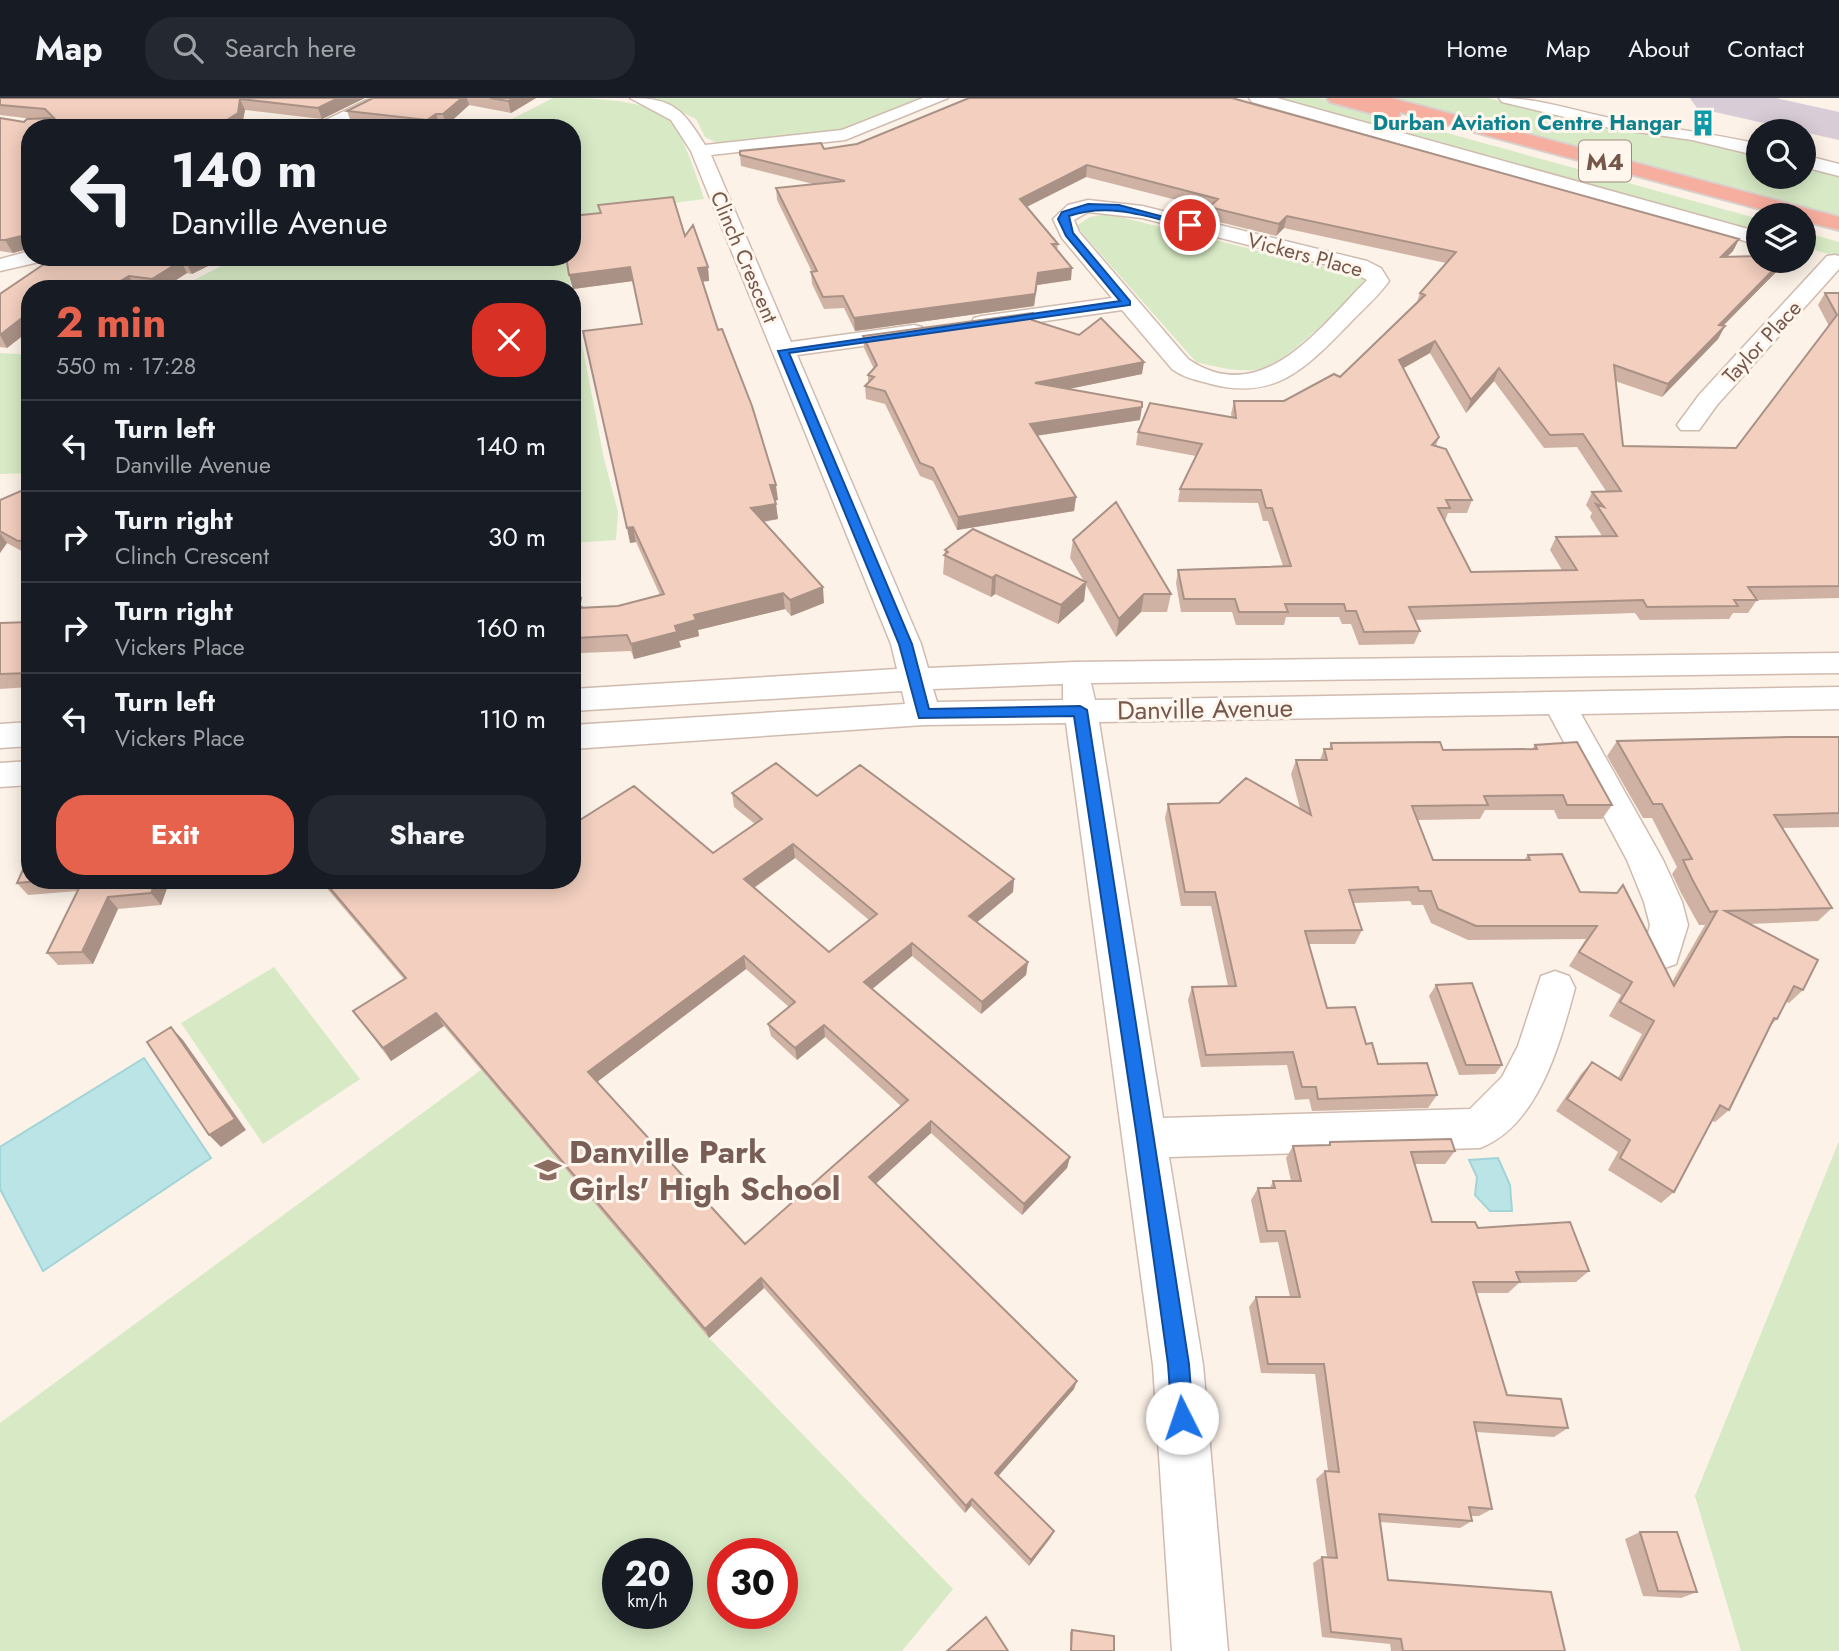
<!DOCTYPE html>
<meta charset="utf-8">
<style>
body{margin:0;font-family:Jost,sans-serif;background:#242831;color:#f1f3f6;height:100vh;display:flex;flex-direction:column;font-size:26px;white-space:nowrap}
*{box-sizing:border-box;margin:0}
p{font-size:23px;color:#9ea1a6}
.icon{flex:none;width:38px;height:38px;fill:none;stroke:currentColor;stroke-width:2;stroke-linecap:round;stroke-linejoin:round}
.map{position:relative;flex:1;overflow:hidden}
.panel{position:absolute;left:21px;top:182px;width:560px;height:609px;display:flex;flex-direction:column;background:#171b24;border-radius:28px;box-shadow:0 4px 18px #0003}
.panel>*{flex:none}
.banner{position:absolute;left:21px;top:21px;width:560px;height:147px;border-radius:28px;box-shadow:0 4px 18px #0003;background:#171b24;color:#f1f3f6;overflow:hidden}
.fabs{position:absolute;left:1746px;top:21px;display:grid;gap:14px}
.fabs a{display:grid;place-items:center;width:70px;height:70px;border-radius:50%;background:#171b24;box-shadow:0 4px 18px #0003;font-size:35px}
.speed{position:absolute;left:602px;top:1440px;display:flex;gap:14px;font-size:35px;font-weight:700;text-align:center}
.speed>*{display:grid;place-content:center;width:91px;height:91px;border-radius:50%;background:#171b24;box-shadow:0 4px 18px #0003;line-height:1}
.speed small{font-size:18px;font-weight:400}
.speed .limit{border:10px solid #d22;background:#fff;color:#111}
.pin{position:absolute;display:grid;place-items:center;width:60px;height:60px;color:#fff;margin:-30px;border:4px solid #fff;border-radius:50%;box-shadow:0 2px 7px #0007}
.me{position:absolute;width:77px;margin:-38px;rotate:356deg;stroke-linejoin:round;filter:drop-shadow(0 0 5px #0008)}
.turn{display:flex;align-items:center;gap:24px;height:147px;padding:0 35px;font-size:32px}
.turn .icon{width:91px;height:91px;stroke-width:2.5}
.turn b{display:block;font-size:49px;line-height:60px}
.round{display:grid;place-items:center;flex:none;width:74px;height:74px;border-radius:28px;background:#242831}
.summary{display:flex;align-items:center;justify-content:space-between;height:119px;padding:0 35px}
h1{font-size:42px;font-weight:700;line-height:52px;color:#e6624d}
.primary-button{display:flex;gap:14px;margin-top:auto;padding:14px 35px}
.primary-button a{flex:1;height:80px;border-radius:28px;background:#e6624d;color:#fff;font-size:28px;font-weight:700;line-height:80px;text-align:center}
.primary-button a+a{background:#242831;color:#f1f3f6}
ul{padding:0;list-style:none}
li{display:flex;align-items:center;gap:21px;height:91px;padding:0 35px;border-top:2px solid #363941}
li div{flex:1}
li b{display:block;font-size:26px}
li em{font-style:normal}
header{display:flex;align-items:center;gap:42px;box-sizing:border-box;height:98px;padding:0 35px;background:#171b24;border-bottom:2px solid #363941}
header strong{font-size:33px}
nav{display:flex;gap:38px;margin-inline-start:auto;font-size:24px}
.search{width:490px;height:63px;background:#242831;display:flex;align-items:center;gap:18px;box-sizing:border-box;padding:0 24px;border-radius:28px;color:#9ea1a6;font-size:26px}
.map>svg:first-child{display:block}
.green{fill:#d7eac5;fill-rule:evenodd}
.water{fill:#bbe4e6;stroke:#a1d4d8;stroke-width:2}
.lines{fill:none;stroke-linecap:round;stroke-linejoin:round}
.taxiway{fill:#d8ccd7;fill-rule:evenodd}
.street-casing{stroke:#d0bbaf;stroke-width:3}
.highway-casing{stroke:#d9d0cd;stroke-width:4}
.street{fill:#fff;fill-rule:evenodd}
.highway{fill:#f6ae9e;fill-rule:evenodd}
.wall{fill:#d0b2a4;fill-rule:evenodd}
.shaded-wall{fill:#a99186}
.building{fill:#f2cfbf;stroke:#a99186;stroke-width:2;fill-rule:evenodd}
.route{fill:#1a73e8;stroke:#114b97;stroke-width:2}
.labels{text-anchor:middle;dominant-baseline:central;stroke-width:6;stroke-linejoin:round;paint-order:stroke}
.far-culture-label{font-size:21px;font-weight:bold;fill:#0d838f;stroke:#fff7ee;text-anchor:end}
.far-street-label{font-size:21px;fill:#76574b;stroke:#fff7ee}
.shield{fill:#fff7ee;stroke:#9f877c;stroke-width:2}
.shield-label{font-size:24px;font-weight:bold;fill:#76574b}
.street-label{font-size:26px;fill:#76574b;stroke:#fff7ee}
.near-education-label{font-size:32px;font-weight:bold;fill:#785e54;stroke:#fff7ee;text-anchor:start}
</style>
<header>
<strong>Map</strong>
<div class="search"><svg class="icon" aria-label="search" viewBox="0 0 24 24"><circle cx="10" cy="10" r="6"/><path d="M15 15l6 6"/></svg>Search here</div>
<nav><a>Home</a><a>Map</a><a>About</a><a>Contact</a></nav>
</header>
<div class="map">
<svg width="1839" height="1553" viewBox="0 0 1839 1553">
<rect width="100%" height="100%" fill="#fcf2e7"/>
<path class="green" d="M553 0C587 0 642 0 669 20 682 33 698 82 704 101L572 119V30H494Z
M652 0H929L839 35 719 46 705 39 696 21Z
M1270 0H1320L1759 121V136Z
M1390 0H1488L1607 31 1685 39 1759 58V79H1804V69L1839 78V119Z
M1106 116 1120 119 1367 179C1351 201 1286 265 1261 271 1240 275 1216 269 1196 264L1076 128 1090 119Z
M1804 134 1839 144V159L1804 149Z
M239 159H564L572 191H176Z
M572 193 604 361 618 414 616 442 572 445Z
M0 255 30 257V375L0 376Z
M274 869 360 981 263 1046 181 925Z
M481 972 709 1240 953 1491 902 1553H0V1325ZM618 1456H677V1516H618ZM723 1456H782V1516H723Z
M1839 1043V1553H1741L1695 1398Z"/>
<path class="water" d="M144 960 211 1060 43 1173 0 1091V1049Z
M1498 1060 1510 1087 1512 1113H1490L1475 1097 1477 1079 1469 1062Z"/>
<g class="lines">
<path class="taxiway" d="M1690 0H1776L1839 14V42L1697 10Z"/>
<g class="street-casing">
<path id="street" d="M371 0H394L333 30H309Z
M630 0C674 0 683 12 705 47L842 32 923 0H948L845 42 711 57 791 244 914 227 922 229 926 234 922 239 914 241 797 257 921 546 928 570 1075 564 1839 555V575L1091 585 1095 602 1839 589V611L1581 616 1663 762 1682 804 1688 827 1676 866 1662 871 1648 866 1643 855 1650 827 1644 804 1627 762 1549 616 1099 624 1163 1020 1470 1011 1502 979 1518 948 1541 878 1555 873 1569 878 1575 890C1560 945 1539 1027 1480 1050L1169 1059 1203 1267 1228 1553H1172L1153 1267 1066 625 924 627 572 651V627L905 606 902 593 572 613V591L897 571 891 546 691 53 671 22ZM1063 586V602L937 604 933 591Z
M1249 0H1277L1759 134V147L1252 4Z
M1499 0C1538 0 1572 12 1610 20 1660 29 1709 35 1759 46V58L1692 42 1610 30 1502 4Z
M1804 57 1839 66V78L1804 69Z
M1088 102 1142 108 1367 163 1381 170 1389 183C1378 199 1362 212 1349 226 1307 269 1276 303 1211 286 1197 282 1184 280 1172 271L1122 212 982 232 974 230 971 225 974 220 982 218 1112 200 1062 140 1053 121 1068 107ZM1088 114 1142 120 1351 173 1367 182C1320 229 1262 312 1188 261L1079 134 1074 122Z
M30 153V159H41L39 164 0 173V161Z
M1835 157 1839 158V171L1717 307 1699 332H1681L1677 327 1699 297 1827 158Z
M30 624V648L0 650V626Z
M30 663V687L0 689V665Z"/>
</g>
<g class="highway-casing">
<path id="highway" d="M1327 0H1391L1839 119V132L1804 123V117H1782L1400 14 1399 19 1392 21 1330 4Z"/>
</g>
<use href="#street" class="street"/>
<use href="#highway" class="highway"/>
</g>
<path class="wall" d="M0 0H365L322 21 245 12 242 27 30 30V151L13 155 0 153V20L24 24 33 21 0 17V19Z
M373 0H536L511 15 469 7 446 28 440 27 436 30H398L351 24 347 13Z
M969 0 1739 141 1733 153 1727 158 1759 163H1784L1781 169 1723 228H1725L1718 241 1662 299 1615 283 1623 348 1736 350 1829 228 1818 207 1825 195H1839V500L1757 502 1748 515H1733L1729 521 1640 522 1635 515 1415 522 1420 533 1414 546 1359 547 1351 526H1342L1339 519H1286L1284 527H1236L1232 514H1181L1176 485 1178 472 1283 468 1268 423H1263L1258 405 1178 404 1180 391 1196 358 1136 347 1138 334 1232 320 1231 316 1234 303H1284L1340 279 1417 204 1420 195 1446 165 1284 130 1276 138 1207 121 1208 110 1086 79 1027 109 1058 146 1057 153 1071 182 1037 187 1034 208 855 233 844 210 824 211 812 186 811 174H812L777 102 776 90 813 86 741 68 740 57 824 51 857 46ZM1430 255 1466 315 1494 283 1544 350 1577 349 1606 393 1592 394 1586 407 1592 415 1590 419 1602 438 1556 439 1550 452 1562 472 1471 474 1445 423 1448 415H1467L1472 402 1436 348 1439 339 1403 270Z
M598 107 685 138 708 169 709 183H703L718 232 778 402H775L778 421 764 424 824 505 791 518 785 511 698 532 699 538 679 543 681 549 634 561 631 553 581 555V558L572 559V501L584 509 618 508 660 497 636 444 630 445 642 227 633 183 573 191 569 177 600 115Z
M58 159H226L192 176 187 175 162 191 135 190 30 191V232L7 250 0 249V196Z
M1032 222 1142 276 1069 291 1140 322 1037 337 1076 399 1074 413 957 432 933 383 920 378 885 306 866 301 865 288 868 285V277L874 271 864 250 863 238Z
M30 389V456H27L7 445 0 455V402Z
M1073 442 1171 496 1167 514H1141L1116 539 1086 487 1084 503 1058 526 995 496 991 499 943 476 945 452 1084 483 1070 460Z
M30 524V589L0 591V525Z
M1839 639V729L1783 730 1832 810 1818 823 1749 826 1803 892 1789 905 1786 904 1777 921 1770 928 1729 1012 1715 1024 1712 1023 1674 1094 1661 1105 1608 1072 1618 1054 1556 1013 1581 976 1592 964 1618 980 1642 936 1609 918 1621 897 1569 868 1586 841 1468 842 1431 825 1423 807H1412L1410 803 1353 805 1362 832 1355 846H1309L1327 910 1366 946 1378 966 1437 997 1428 1010 1312 1013 1309 1001 1295 1002 1287 967 1201 969 1188 902 1192 889 1228 888 1211 808H1181L1165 720 1168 706 1300 711 1291 676 1296 662H1320L1324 651H1329L1331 645 1443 652 1532 651 1535 647 1612 707 1602 721H1558L1554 712H1485L1480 721 1417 722 1433 762H1524L1528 757 1580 794 1617 795 1623 787 1672 884 1705 827H1699L1681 795 1672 776 1677 769 1652 720H1643L1607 658 1617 643Z
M732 695 817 698 1014 781 1013 794 977 824 1028 864 1026 877 981 916 912 858 872 891 1070 1059 1067 1070 1022 1117 931 1035 875 1086 1074 1291 998 1378 1051 1439 1029 1468 971 1408 965 1415 764 1190 709 1240 444 928 391 963 353 913 404 881 325 788 321 782H572L713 755 755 726 734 709ZM795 760 869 822 829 854 754 790ZM746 871 789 909 768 926 771 938 797 962 825 939 901 1008 745 1146 597 984Z
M30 782H170L161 807 118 811 93 866 58 867 47 855 78 793 28 797 17 785Z
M1436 887 1502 967 1495 976 1459 977 1429 898Z
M1330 1044 1455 1053 1445 1066H1415L1432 1124 1478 1130 1589 1173 1576 1184 1519 1185 1508 1195H1476L1507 1297 1568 1330 1554 1339 1476 1334 1492 1411 1479 1418H1471L1472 1423 1460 1430 1380 1424 1388 1482 1565 1553H1391L1390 1546 1322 1539 1313 1465 1322 1459H1327L1316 1381 1325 1373H1328L1315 1276 1261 1275 1249 1209 1256 1199H1290L1278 1144 1260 1145 1251 1102 1258 1090H1270L1273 1083H1291L1286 1060 1293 1048 1328 1047Z
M1640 1434 1697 1494 1681 1500 1643 1498 1625 1441Z
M1072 1532 1114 1553H1070V1534Z"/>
<path class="shaded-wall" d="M338 0H365L322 21 318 10Z
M462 0H467L469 7 446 28 443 16Z
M514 0H536L511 15 508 3Z
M240 1 245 12 242 27 237 30H214Z
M436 16 440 27 436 30H429L427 22Z
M1087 67 1086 79 1020 112V101Z
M1287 118 1284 130 1276 138 1279 126Z
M22 138 29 150 13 155 5 142Z
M1739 141 1733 153 1715 171 1721 159Z
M196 159H226L192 176 186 164Z
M181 163 187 175 162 191H156L152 181Z
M1782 163H1784L1781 169 1712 239 1719 227Z
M630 169 633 183 573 191 569 177Z
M708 169 709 183 700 184 698 170Z
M1072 170 1071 182 1037 187 1034 208 855 233 854 220 1038 175Z
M129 178 135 190 133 191H107Z
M27 216 30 220V232L7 250 0 237Z
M1725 228 1718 241 1662 299 1668 286Z
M1435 243 1430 255 1395 275 1399 262Z
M1144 264 1142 276 1034 298 1035 285Z
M1499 270 1494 283 1466 315 1471 302Z
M1142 309 1140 322 1029 339 1030 326Z
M770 387H776L778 402 772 403Z
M1076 399 1074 413 957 432 958 419Z
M776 406 778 421 753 425 751 410Z
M633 429 636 444 630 445 627 430Z
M0 435 7 445 0 455Z
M996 477 995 496 991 499 992 480Z
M1086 484 1084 503 1058 526 1061 507Z
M823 489 824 505 791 518 790 502Z
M783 495 785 511 698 532 699 538 679 543 681 549 634 561 631 546 694 517Z
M1144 496 1141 514 1116 539 1119 521Z
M793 746 795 760 746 795 744 781Z
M1014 781 1013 794 969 831V818Z
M156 782H170L161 807 151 795Z
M108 799 118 811 93 866 82 854Z
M912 845V858L865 897 864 884Z
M744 858 746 871 593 987 588 974Z
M1028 864 1026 877 981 916 982 904Z
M436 915 444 928 391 963 383 950Z
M824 927 825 939 797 962 795 950Z
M171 929 183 942 246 1032 221 1049 209 1037Z
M931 1023V1035L870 1091 869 1079Z
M1070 1059 1067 1070 1022 1117 1024 1106Z
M761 1180 764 1190 709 1240 705 1231Z
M1077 1283 1074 1291 994 1383 995 1375Z
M972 1401 971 1408 965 1415 966 1408Z
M1054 1433 1051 1439 1029 1468 1031 1462Z"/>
<path class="building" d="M0 0H338L318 10 240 1 238 15 214 30H30V145L26 144 22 138 5 142H0V20L24 24 27 21 54 20 45 11 0 7Z
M373 0H462L443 16H436L427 22 347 13Z
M490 0H514L508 3Z
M969 0H1232L1739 141 1721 159 1759 158V163H1782L1719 227 1725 228 1668 286 1614 267 1623 348 1736 350 1837 217 1825 195H1839V488L1748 489 1757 502H1734L1738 508 1647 509 1643 502 1409 509 1420 533 1364 534 1356 513H1346L1344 506H1285L1288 514H1239L1235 501H1184L1178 472 1291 468 1272 410H1266L1261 392 1180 391 1202 346 1138 334 1150 305 1236 320 1234 303H1284L1334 276 1340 279 1425 197 1420 195 1456 154 1287 118 1279 126 1209 109 1218 101 1087 67 1020 101 1058 146H1052L1072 170 1038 175 1035 196 854 220 843 198 823 199 811 174 817 173 776 90 845 83 740 57V53L821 45 824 51 857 46ZM1435 243 1471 302 1499 270 1550 337 1583 336 1621 393 1592 394 1604 409 1596 406 1617 438 1556 439 1577 472 1471 474 1438 410H1450L1446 402H1472L1446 351 1432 347 1439 339 1399 262Z
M673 99 685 138 693 127 708 169 698 170 718 232 722 231 752 308 776 387H770L776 406 751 410 823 489 790 502 783 495 694 517 696 522 675 528 677 534 631 546 627 537 577 540 576 543H572V501L581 500 579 510 618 508 664 496 633 429 627 430 583 233 642 226 630 169 569 177 566 159H572V118L601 115 598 107Z
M58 159H196L186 164 181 163 152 181 129 178 107 191H30V219L27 216 0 237V196L47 164Z
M1033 215 1032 222 1079 237 1101 220 1144 264 1035 285 1142 304V309L1030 326 1076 399 958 419 933 370 920 365 885 293 865 288 874 279 868 277 877 267 863 238Z
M30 389V442L18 443 0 433V402Z
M1116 404 1171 496H1144L1119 521 1073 442Z
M973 431 1086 484 1061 507 996 477 992 480 944 457 948 454 945 452Z
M30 524V575L0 576V525Z
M1787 639H1839V715L1774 717 1832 810 1725 813 1818 862 1803 892 1794 888 1777 921 1774 920 1729 1012 1720 1007 1674 1094 1620 1060 1630 1042 1567 1001 1592 964 1621 982 1654 923 1620 904 1632 884 1579 854 1597 828H1476L1438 811 1431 793H1419L1418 789 1349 792 1362 832 1305 833 1327 910 1355 909 1366 946 1372 945 1378 966 1427 965 1437 997 1318 1001 1316 989H1302L1293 954 1206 957 1192 889 1236 888 1215 794H1185L1168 706 1219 705 1246 680 1311 717 1296 662H1327L1324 651H1332L1331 645 1440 644 1443 652 1537 651 1535 647 1577 644 1612 707H1567L1563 697 1484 698 1488 707 1412 708 1433 762H1530L1528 757 1562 756 1580 794 1617 795 1623 787 1674 888 1717 813 1710 814 1692 781 1683 762 1692 761 1662 706H1653L1617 643Z
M776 665 817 698 860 667 1014 781 969 818 1028 864 982 904 912 845 864 884 1070 1059 1024 1106 931 1023 869 1079 1077 1283 995 1375 1054 1433 1031 1462 972 1401 966 1408 761 1180 705 1231 436 915 383 950 353 913 406 880 323 782H572V727L634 688 713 755 762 721 732 695ZM793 746 877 816 829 854 744 781ZM744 858 795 904 768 926 795 950 824 927 908 1002 745 1146 588 974Z
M30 756V782H48L17 785Z
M83 782H156L151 795 108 799 82 854 47 855Z
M1472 885 1502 967H1466L1436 887Z
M171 929 235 1021 209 1037 147 944Z
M1451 1041 1455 1053 1411 1054 1432 1124H1475L1478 1130 1570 1124 1589 1173 1516 1174 1520 1184H1473L1507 1297 1561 1301 1568 1330 1474 1324 1492 1411 1469 1409 1472 1423 1379 1416 1388 1482 1551 1494 1565 1553H1403L1401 1541 1331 1534 1322 1459 1337 1460 1325 1373 1339 1374 1324 1266H1268L1256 1199H1300L1285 1133H1267L1258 1090H1275L1273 1083H1301L1293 1048 1330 1047V1044Z
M1640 1434H1677L1697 1494 1658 1493Z
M986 1519 1008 1553H947Z
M1072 1532 1114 1538V1553H1071Z"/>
<path class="route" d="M1088 106 1119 107 1194 127 1190 129C1149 119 1110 104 1069 118L1073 135 1130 203V207L789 255 912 546 929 611 1080 608 1087 612 1189 1266 1193 1320 1190 1327 1182 1331 1175 1327 1172 1320 1168 1266 1137 1040 1074 618 919 620 899 546 778 253 1120 203 1066 138 1058 121 1062 114Z"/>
<defs>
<g id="building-bare" transform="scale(2.1)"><path d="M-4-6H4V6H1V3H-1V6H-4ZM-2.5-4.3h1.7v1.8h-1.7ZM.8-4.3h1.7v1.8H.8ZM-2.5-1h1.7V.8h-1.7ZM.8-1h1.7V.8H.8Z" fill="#0f9aa8" stroke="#fff7ee" stroke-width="2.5" paint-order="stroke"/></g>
<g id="school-bare" transform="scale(2.1)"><path d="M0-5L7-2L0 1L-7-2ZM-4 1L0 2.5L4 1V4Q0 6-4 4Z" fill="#8d6e63" stroke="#fff7ee" stroke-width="2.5" paint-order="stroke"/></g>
</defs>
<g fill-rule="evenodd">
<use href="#building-bare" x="1703" y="25"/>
<use href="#school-bare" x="548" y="1072"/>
</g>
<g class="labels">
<g class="far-culture-label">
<text x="1682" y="25">Durban Aviation Centre Hangar</text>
</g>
<g class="far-street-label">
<text transform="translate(1305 157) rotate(15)">Vickers Place</text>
<text transform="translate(744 159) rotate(67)">Clinch Crescent</text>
<text transform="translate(1762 244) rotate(-47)">Taylor Place</text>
</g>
<rect class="shield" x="1579" y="42.5" width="52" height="41" rx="5"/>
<g class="shield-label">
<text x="1605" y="63">M4</text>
</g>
<g class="street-label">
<text transform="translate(1205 611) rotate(-1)">Danville Avenue</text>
</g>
<g class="near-education-label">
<text x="569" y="1054">Danville Park<tspan x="569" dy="37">Girls' High School</tspan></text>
</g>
</g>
</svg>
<div class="fabs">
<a><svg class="icon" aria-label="search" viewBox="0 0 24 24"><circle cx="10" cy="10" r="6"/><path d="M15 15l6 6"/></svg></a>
<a><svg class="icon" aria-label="layers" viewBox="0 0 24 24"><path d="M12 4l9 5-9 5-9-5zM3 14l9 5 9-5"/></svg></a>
</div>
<div class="speed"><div>20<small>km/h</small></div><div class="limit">30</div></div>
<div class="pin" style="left:1190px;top:127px;background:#d93025"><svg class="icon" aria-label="arrive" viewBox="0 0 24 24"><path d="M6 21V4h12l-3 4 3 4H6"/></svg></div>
<svg class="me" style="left:1182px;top:1320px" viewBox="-20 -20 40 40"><circle r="19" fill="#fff"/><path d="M0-13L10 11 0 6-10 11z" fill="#1a73e8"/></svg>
<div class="banner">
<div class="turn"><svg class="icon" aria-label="left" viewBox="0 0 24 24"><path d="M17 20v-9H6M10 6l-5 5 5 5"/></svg><div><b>140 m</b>Danville Avenue</div></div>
</div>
<section class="panel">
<div class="summary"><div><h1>2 min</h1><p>550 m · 17:28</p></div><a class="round" style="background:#d93025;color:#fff"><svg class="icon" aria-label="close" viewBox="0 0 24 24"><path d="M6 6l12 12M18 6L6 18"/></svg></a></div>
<ul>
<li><svg class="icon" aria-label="left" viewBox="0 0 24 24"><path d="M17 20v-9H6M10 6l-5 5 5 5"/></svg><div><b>Turn left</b><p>Danville Avenue</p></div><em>140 m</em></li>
<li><svg class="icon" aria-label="right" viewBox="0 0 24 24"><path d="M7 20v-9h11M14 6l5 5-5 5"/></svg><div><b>Turn right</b><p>Clinch Crescent</p></div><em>30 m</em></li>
<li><svg class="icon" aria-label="right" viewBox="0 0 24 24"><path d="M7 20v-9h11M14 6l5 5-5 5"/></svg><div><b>Turn right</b><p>Vickers Place</p></div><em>160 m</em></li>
<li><svg class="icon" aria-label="left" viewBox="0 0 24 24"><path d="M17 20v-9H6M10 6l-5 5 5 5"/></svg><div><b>Turn left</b><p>Vickers Place</p></div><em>110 m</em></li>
</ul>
<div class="primary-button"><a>Exit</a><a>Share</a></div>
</section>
</div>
